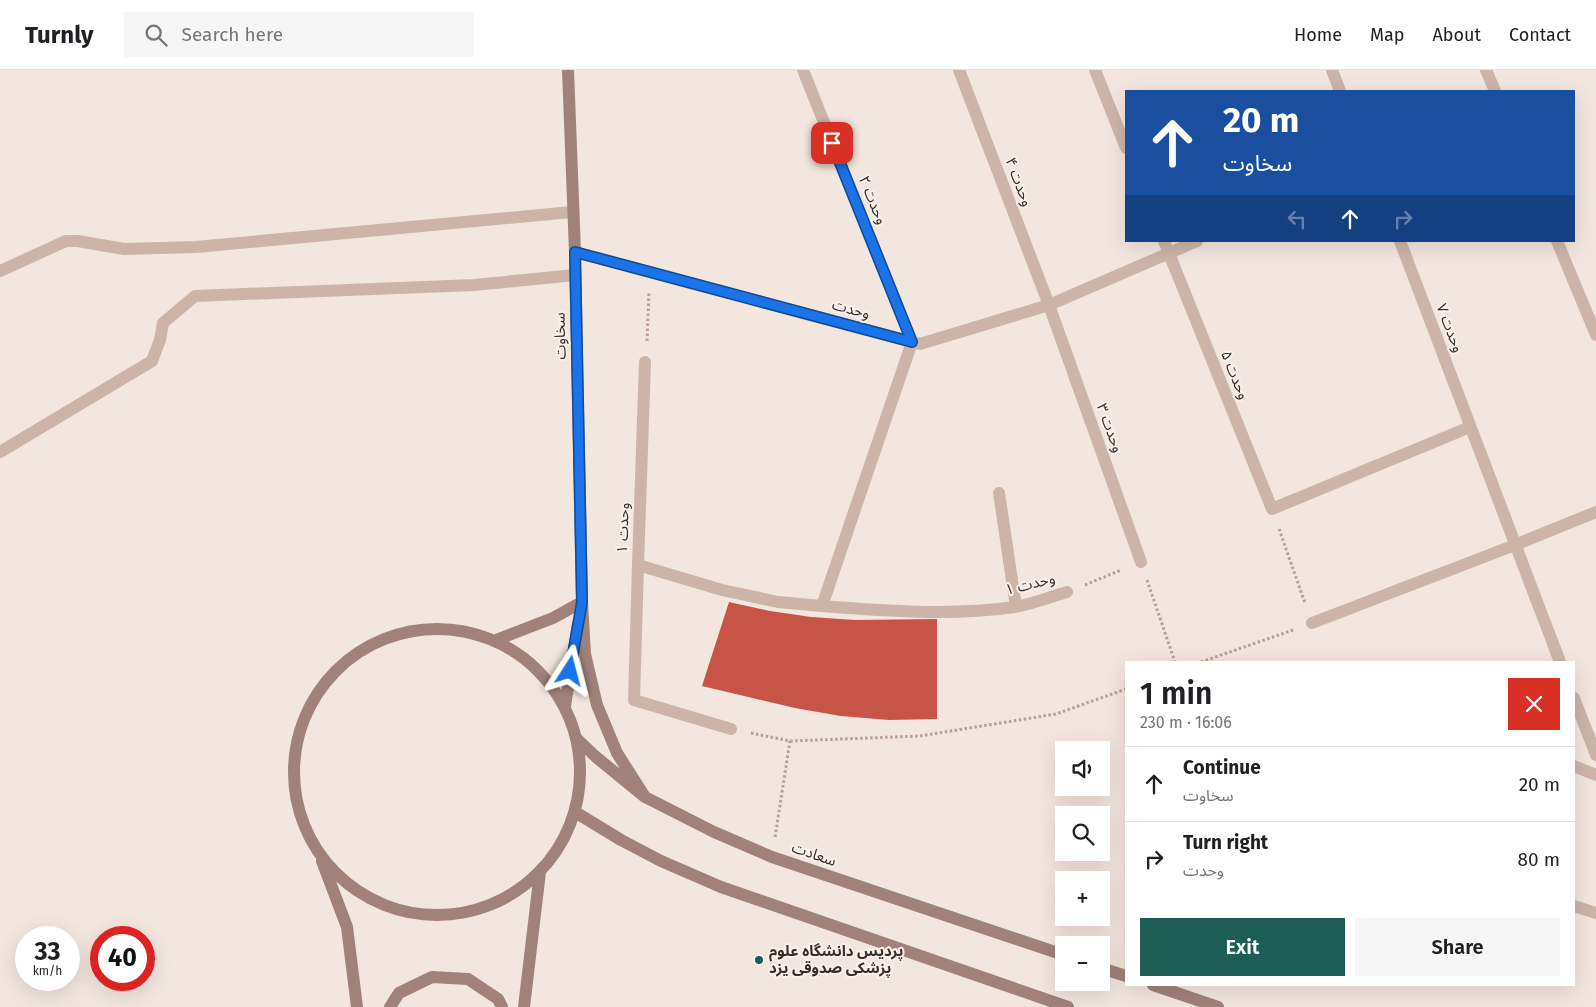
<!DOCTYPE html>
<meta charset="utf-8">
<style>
body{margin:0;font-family:"Fira Sans","Noto Sans Arabic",sans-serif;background:#f6f6f6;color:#202124;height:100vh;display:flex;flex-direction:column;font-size:19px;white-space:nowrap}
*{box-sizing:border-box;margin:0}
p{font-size:16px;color:#757577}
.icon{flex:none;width:28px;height:28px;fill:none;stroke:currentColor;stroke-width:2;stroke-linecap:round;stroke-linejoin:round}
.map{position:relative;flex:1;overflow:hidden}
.drawer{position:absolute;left:1125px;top:591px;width:450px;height:325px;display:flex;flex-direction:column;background:#fff;border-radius:0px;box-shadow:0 5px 20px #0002}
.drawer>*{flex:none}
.hud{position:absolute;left:1125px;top:20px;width:450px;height:152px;border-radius:0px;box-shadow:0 5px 20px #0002;background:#1a4fa0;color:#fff;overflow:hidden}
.tools{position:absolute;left:1055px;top:671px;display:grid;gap:10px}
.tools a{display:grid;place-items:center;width:55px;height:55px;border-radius:0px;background:#fff;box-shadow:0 5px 20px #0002;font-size:25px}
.speed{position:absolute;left:15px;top:856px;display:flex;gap:10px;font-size:25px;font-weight:700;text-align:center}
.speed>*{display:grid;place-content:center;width:65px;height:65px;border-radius:50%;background:#fff;box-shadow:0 5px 20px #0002;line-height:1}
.speed small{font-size:12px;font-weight:400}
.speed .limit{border:8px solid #d22;background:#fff;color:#111}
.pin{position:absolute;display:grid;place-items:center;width:42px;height:42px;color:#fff;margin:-21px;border-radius:10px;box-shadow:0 2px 8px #0006}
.me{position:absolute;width:55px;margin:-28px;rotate:9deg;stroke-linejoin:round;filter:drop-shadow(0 0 4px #0008)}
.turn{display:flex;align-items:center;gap:18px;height:105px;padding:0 15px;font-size:22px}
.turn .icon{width:65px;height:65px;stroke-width:2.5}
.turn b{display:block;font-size:35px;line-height:42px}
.lanes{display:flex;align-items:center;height:48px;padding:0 15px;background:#0003;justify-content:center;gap:25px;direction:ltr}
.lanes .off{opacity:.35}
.round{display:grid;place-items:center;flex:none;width:52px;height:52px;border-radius:0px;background:#f6f6f6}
.headline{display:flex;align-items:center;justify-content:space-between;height:85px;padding:0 15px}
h1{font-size:30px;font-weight:600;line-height:38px}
.button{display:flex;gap:10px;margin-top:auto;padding:10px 15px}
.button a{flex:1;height:58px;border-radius:0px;background:#1e5c56;color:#fff;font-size:20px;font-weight:600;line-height:58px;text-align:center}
.button a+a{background:#f6f6f6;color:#202124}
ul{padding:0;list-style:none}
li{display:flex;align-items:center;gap:15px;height:75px;padding:0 15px;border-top:1px solid #e0e0e0}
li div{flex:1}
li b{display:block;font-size:19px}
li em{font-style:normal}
header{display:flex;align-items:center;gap:30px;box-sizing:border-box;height:70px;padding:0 25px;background:#fff;border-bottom:1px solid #e0e0e0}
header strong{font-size:24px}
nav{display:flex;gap:28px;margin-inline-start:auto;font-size:18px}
.search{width:350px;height:45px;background:#f6f6f6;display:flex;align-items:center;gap:12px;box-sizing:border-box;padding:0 18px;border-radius:0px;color:#757577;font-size:19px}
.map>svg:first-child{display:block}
.building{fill:#c85347}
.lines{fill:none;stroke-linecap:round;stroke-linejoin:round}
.path{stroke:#b89e93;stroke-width:3;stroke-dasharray:2.5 2.5;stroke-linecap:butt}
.lane{stroke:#ccb4a9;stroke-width:12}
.street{stroke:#ccb4a9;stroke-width:12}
.secondary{stroke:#a0827b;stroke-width:12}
.route-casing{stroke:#114b97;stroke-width:12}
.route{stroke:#1a73e8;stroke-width:9}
.poi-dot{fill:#1e5c56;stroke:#faf1eb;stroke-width:2}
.labels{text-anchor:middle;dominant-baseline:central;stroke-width:4;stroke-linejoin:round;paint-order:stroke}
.street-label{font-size:15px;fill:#392c29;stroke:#faf1eb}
.poi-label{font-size:15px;font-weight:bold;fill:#392c29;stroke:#faf1eb;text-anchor:start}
</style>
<header>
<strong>Turnly</strong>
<div class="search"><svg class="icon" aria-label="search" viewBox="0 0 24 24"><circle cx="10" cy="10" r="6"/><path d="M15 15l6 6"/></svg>Search here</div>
<nav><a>Home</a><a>Map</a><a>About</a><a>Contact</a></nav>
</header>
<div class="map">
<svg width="1596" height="937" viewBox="0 0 1596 937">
<rect width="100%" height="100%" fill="#f3e6de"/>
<path class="building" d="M729 532 770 541 811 547 855 550 937 549V649L889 650 841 646 795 638 702 616Z"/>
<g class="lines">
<path class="path" d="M647 271 649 222
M1279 459 1305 533
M1147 510 1175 592
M1085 515 1121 500
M1201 592 1293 560
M751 663 790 671 920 666 1056 644 1126 619
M775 767 790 671"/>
<path class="lane" d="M0 201 66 171H78L124 179 196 177 572 142
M0 382 152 291 160 270 163 253 195 226 474 215 575 205"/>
<path class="street" d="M803 0 912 272 822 536C886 541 951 546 1015 537 1032 534 1050 527 1067 522
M959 0 1049 235 1141 492
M1095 0 1126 78
M1332 0 1340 21
M1486 0 1495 21
M1164 171 1272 439 1470 357
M1400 171 1560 592
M1557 171 1596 265
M575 182 920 274 1049 235 1197 171
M645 292 638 495 722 520 778 532 822 536
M999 423 1016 537
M638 495 634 630 731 659
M1312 553 1515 475 1596 442
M1574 628 1596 685
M1574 696 1596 705
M1574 836 1596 843"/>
<path class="secondary" d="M568 0 575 182 582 532 585 584 597 635 617 683 645 727
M294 702a143 143 0 1 1 286 0a143 143 0 1 1-286 0Z
M496 570 553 548 582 532
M565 636 578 554
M576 668 596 687 645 727 714 762 772 787 1064 885
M575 742 621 770 661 791 721 817 1068 937
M322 791 347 857 357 937
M1101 898 1126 906
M1153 915 1218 937
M390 937 399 923 432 907 468 909 498 929 502 937
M524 937 540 802"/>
</g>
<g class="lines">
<g class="route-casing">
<path id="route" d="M570 601 582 532 575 182 912 272 832 73"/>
</g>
<use href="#route" class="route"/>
</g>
<circle class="poi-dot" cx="759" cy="890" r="5"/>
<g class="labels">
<g class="street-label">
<text transform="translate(1019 112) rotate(69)">وحدت ۴</text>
<text transform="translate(873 130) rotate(68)">وحدت ۲</text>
<text transform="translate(851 239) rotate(15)">وحدت</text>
<text transform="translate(1450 258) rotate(69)">وحدت ۷</text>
<text transform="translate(560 266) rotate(-91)">سخاوت</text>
<text transform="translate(1235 305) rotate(68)">وحدت ۵</text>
<text transform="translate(1110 358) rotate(70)">وحدت ۳</text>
<text transform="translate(623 458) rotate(-88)">وحدت ۱</text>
<text transform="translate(1030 514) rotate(-14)">وحدت ۱</text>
<text transform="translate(814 784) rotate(19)">سعادت</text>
</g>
<g class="poi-label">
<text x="769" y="881">پردیس دانشگاه علوم<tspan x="769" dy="17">پزشکی صدوقی یزد</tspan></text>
</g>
</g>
</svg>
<div class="tools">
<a><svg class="icon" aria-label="sound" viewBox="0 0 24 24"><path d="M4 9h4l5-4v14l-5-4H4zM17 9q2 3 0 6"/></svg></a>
<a><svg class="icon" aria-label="search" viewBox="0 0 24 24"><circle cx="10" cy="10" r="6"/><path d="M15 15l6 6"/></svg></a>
<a>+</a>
<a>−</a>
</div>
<div class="speed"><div>33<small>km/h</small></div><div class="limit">40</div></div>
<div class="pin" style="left:832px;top:73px;background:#d93025"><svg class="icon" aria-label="arrive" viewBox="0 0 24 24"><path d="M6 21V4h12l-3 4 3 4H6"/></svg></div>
<svg class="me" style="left:570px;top:601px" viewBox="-20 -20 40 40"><path d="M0-17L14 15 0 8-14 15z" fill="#1a73e8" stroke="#fff" stroke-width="4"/></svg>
<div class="hud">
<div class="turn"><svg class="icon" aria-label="ahead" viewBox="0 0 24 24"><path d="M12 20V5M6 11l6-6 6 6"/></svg><div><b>20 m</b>سخاوت</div></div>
<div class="lanes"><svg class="icon off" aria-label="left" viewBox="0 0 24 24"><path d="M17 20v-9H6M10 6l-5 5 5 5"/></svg><svg class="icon" aria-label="ahead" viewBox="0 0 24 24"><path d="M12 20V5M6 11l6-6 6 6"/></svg><svg class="icon off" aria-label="right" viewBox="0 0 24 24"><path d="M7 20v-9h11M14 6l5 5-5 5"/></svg></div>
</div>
<section class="drawer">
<div class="headline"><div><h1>1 min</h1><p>230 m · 16:06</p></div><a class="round" style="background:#d93025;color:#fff"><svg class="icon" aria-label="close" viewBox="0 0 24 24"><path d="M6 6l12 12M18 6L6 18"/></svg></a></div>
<ul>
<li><svg class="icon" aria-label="ahead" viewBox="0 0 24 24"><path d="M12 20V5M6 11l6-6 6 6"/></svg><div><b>Continue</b><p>سخاوت</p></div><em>20 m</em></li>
<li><svg class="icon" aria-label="right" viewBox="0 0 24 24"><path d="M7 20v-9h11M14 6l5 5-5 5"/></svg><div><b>Turn right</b><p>وحدت</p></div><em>80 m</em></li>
</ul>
<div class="button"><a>Exit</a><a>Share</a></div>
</section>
</div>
